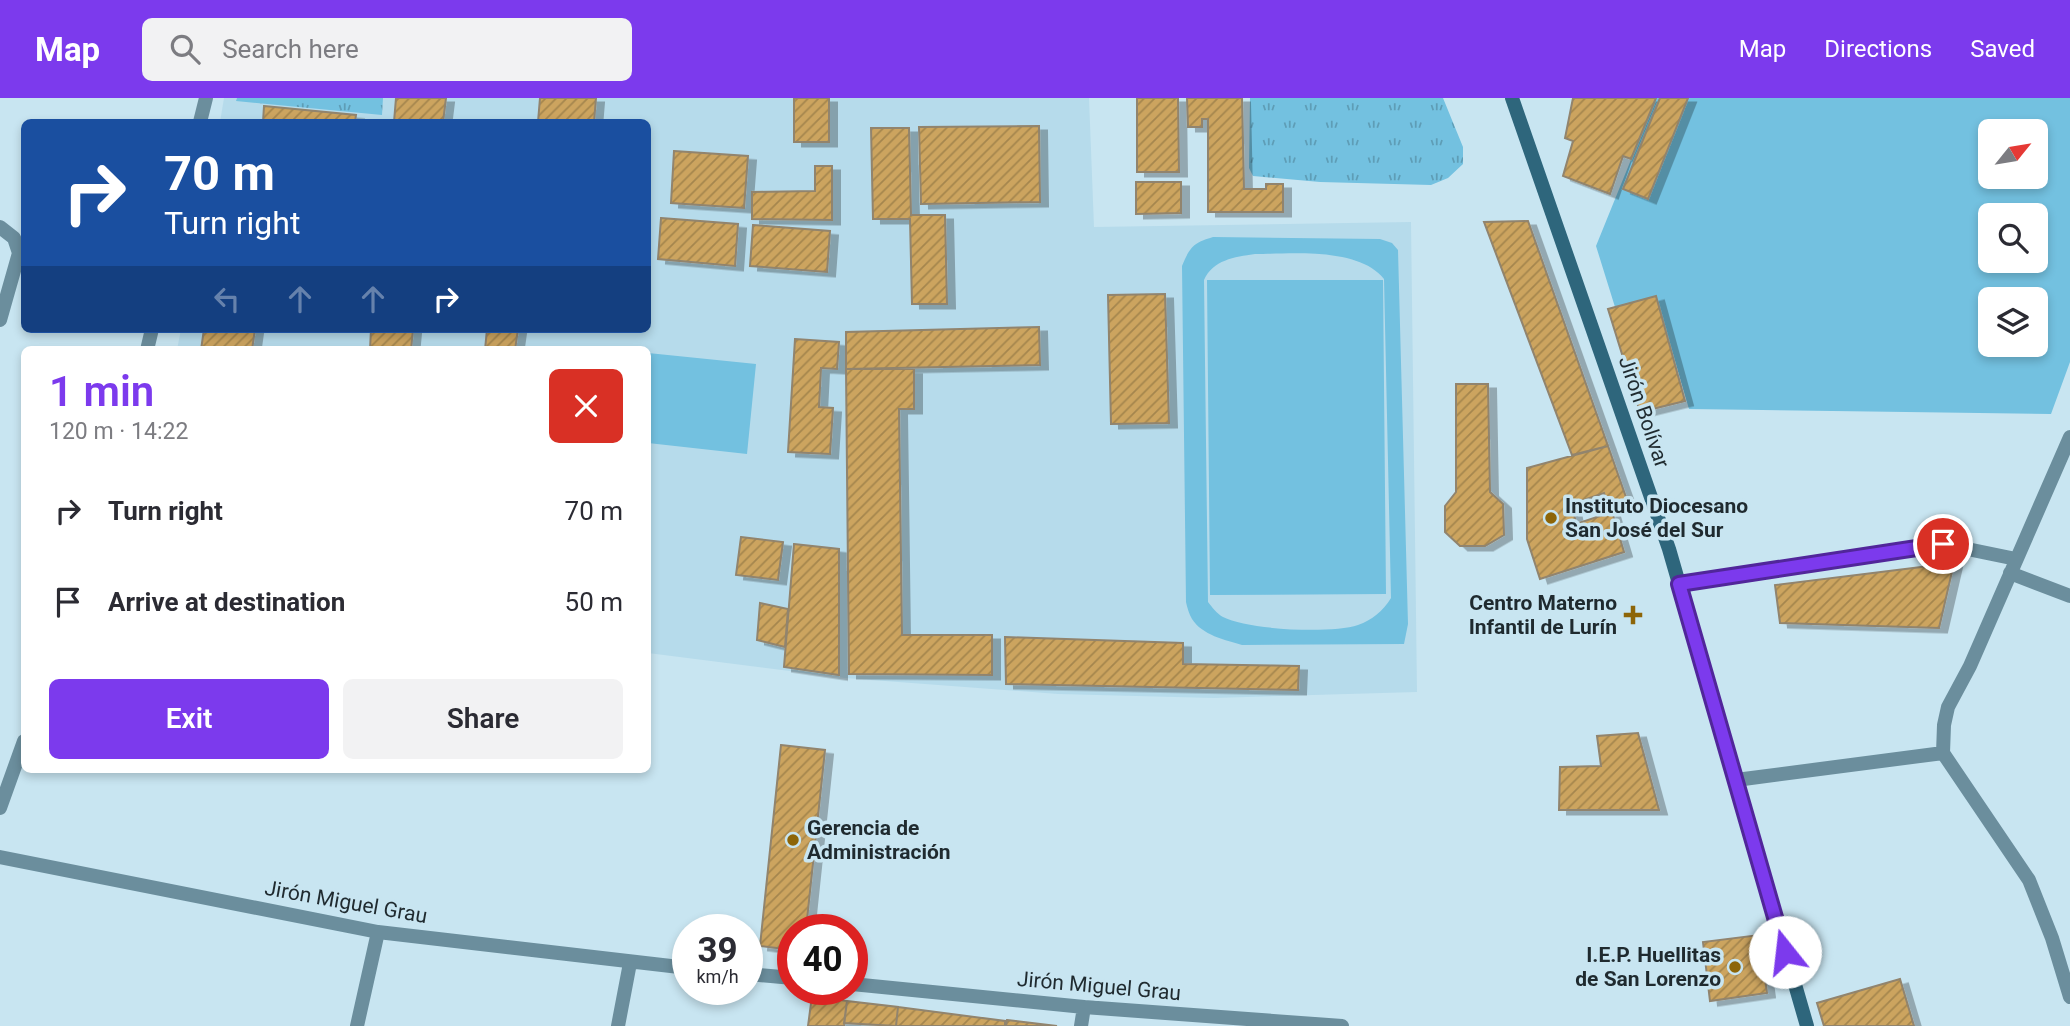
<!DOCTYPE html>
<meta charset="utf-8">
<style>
body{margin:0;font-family:Roboto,sans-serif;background:#f2f2f3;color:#2b2b33;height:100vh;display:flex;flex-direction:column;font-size:26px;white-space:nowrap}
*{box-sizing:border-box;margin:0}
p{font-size:23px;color:#7c7c81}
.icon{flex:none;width:38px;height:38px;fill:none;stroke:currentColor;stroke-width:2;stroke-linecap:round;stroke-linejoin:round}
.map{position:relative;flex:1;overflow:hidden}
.sheet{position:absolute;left:21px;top:248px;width:630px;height:427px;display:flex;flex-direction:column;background:#fff;border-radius:10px;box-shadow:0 4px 10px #0003}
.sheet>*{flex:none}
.top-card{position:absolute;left:21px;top:21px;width:630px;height:214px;border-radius:10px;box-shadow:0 4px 10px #0003;background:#1a4fa0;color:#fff;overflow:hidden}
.needle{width:46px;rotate:60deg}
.fabs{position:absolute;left:1978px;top:21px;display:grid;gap:14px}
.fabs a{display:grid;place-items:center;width:70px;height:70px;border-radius:10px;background:#fff;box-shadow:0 4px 10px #0003;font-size:35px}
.speed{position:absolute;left:672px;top:816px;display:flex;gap:14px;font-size:35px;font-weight:700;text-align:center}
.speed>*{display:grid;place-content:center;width:91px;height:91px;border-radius:50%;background:#fff;box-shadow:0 4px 10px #0003;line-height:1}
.speed small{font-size:18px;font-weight:400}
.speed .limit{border:10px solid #d22;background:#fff;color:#111}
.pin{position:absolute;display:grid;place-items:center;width:60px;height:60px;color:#fff;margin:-30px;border:4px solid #fff;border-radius:50%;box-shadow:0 2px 7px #0007}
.me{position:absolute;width:77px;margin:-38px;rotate:344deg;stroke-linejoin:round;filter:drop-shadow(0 0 5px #0008)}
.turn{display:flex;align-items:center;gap:24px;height:147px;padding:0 28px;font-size:32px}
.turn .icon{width:91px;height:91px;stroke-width:2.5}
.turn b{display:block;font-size:49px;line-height:60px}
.lanes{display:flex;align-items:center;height:66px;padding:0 28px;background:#0003;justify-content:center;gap:35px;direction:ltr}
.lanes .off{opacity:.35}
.round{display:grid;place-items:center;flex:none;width:74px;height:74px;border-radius:10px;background:#f2f2f3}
.head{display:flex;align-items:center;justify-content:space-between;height:119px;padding:0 28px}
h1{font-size:42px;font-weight:600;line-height:52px;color:#7c3aed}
.button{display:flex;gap:14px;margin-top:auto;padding:14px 28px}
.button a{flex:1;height:80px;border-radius:10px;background:#7c3aed;color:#fff;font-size:28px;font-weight:600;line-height:80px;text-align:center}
.button a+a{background:#f2f2f3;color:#2b2b33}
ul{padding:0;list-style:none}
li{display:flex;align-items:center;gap:21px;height:91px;padding:0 28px}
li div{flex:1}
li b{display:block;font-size:26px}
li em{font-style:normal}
header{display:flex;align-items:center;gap:42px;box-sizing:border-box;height:98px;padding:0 35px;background:#7c3aed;color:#fff}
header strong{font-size:33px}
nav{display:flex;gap:38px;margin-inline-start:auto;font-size:24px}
.search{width:490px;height:63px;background:#f2f2f3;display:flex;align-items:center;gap:18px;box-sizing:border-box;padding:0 24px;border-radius:10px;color:#7c7c81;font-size:26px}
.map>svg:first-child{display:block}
.built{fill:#b6dbeb}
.grass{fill:url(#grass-tufts)}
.pitch{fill:#73c1e0;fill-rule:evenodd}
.building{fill:url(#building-hatch);stroke:#91846e;stroke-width:2;filter:url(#shadow)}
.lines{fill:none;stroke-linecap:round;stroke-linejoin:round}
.street{stroke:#6b8e9d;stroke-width:14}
.secondary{stroke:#2e667c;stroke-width:14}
.route-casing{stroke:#51269a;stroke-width:18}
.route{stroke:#7c3aed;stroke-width:12}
.poi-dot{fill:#8d6508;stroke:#c8e5f1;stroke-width:2.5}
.labels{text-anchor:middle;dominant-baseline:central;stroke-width:7;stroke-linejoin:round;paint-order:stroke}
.street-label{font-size:21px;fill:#1f2a2f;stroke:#c8e5f1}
.poi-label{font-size:21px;font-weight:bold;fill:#1f2a2f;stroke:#c8e5f1;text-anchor:start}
</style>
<header>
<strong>Map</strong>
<div class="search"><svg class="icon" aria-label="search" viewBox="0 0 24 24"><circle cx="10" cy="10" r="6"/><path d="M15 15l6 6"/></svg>Search here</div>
<nav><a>Map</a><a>Directions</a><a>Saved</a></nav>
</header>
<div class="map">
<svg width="2070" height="928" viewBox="0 0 2070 928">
<defs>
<pattern id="grass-tufts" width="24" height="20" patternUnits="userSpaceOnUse" patternTransform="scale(1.75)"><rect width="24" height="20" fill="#73c1e0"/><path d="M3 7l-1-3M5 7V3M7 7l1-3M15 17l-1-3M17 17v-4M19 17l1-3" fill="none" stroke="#5e9db6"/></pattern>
<pattern id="building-hatch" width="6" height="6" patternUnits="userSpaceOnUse" patternTransform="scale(1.75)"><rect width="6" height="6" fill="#cca45e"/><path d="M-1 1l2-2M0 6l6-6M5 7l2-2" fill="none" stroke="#a5864e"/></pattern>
<filter id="shadow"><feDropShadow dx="8" dy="4.5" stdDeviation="0" flood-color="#0004"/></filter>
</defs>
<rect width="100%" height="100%" fill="#c8e5f1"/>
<path class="built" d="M224 0H1089L1094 129 1411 124 1417 594 1214 600 1058 596 845 580 648 555V252H177L181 231H648V24H220Z"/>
<path class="grass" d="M237 0H383L382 17 236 3Z
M1250 0H1443L1463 49V66L1448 80 1431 87 1320 84 1253 78 1249 70Z"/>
<path class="pitch" d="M1656 0H2070V264L2051 316 1689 311 1656 198 1615 209 1596 148ZM1990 33H2035V79H1990ZM1990 117H2035V163H1990ZM1990 201H2035V247H1990Z
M1213 139 1380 141 1392 145 1398 152 1408 526 1404 546 1242 547C1225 542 1202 537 1192 521 1189 516 1187 509 1186 504L1182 168C1190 149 1193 145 1213 139ZM1255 156C1292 156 1359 149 1384 181L1391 500C1383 513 1372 522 1358 527 1331 536 1248 532 1223 519 1217 516 1212 509 1208 504L1204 182C1213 162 1234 159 1255 156Z
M1207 182H1383L1386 496 1210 497Z
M648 255 756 266 747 356 648 345Z"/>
<path class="building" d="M396 0H446L443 24H394Z
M540 0H596L594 24H538Z
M794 0H829V44H794Z
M1137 0H1178L1179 74H1137Z
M1187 0H1242L1244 91H1266V86H1283V114H1208V21H1202V29H1188Z
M1573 0H1656L1631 61 1623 58 1610 96 1563 78 1573 43 1565 40Z
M1660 0H1688L1648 101 1623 91Z
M264 8 356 17 355 24H263Z
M1039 28 1040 104 921 106 919 29Z
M871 30H909L911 117H945L947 206H912L910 121H873Z
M674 53 748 58 744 110 671 105Z
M815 68H832V122L752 121V94L815 93Z
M1136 84H1181V115L1136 116Z
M661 120 738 126 735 168 658 161Z
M1528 123 1608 348 1572 357 1484 124Z
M753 127 830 133 827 174 750 168Z
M1165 196 1169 325 1111 326 1108 197Z
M1656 198 1685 303 1640 314 1608 211Z
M1039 229 1040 267 846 271V234Z
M204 231H255L252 252H201Z
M371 231H413L411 252H370Z
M487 231H518L515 252H485Z
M795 241 839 244 837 271 821 270 819 309 833 310 830 356 788 354Z
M846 271H914V311H899L902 537H992V577L849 576Z
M1456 286H1488L1490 394 1503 406 1504 437 1485 448H1460L1445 434V408L1456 394Z
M1608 348 1627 402 1608 408 1604 395 1572 406 1576 426 1612 414 1624 454 1540 481 1527 441V370Z
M741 439 783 444 778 482 736 477Z
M794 446 839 451V577L784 569Z
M1954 465 1939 530 1780 525 1775 487Z
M760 505 788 511 785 549 757 542Z
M1005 539 1183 545V566L1299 568 1298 592 1006 586Z
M1638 635 1659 712H1559L1560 669 1601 668 1597 638Z
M781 647 825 652 806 831H793V852L760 848Z
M1759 837 1767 895 1710 903 1703 844Z
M1900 881 1914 928H1824L1817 905Z
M812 898 847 903 844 928H808Z
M847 903 898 909 896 928 844 925Z
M898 909 1005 923V928H896Z
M1007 922 1057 928H1006Z"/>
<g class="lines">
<path class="street" d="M200 24 206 0
M0 129 14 140 19 155 0 222
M147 252 152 231
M2070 339 1970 568 1948 609 1944 627 1943 655 2029 782 2052 840 2070 899
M2010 475 2070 498
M1679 486 1943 446 2016 461
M1736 682 1943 655
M0 710 24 643
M0 759 378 834 688 870
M747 876 793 880
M852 886 1084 909 1342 928
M357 928 378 834
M618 928 630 865
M1081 928 1084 909"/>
<path class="secondary" d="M1512 0 1669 451 1807 928"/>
</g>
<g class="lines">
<g class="route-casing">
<path id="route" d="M1785 854 1679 486 1943 446"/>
</g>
<use href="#route" class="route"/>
</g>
<g class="poi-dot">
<circle cx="1551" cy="420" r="7"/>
<path d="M1629.5 506.5h7v7h7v7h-7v7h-7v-7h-7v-7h7z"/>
<circle cx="793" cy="742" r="7"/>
<circle cx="1735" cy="869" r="7"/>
</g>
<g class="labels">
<g class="street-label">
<text transform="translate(1644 314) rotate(71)">Jirón Bolívar</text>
<text transform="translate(346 804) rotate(10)">Jirón Miguel Grau</text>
<text transform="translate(1099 888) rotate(5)">Jirón Miguel Grau</text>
</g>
<g class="poi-label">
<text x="1565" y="408">Instituto Diocesano<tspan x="1565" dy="24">San José del Sur</tspan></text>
<text x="1617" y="505" text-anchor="end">Centro Materno<tspan x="1617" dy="24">Infantil de Lurín</tspan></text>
<text x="807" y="730">Gerencia de<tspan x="807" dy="24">Administración</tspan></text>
<text x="1721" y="857" text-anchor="end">I.E.P. Huellitas<tspan x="1721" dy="24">de San Lorenzo</tspan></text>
</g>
</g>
</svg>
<div class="fabs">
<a><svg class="needle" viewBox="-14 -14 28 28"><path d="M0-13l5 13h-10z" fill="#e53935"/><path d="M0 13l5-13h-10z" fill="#7c7c81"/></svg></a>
<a><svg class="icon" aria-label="search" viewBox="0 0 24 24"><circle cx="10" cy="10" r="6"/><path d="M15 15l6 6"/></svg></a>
<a><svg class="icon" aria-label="layers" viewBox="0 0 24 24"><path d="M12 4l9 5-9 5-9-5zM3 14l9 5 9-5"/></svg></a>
</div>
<div class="speed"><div>39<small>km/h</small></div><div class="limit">40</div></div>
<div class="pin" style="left:1943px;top:446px;background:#d93025"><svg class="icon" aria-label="arrive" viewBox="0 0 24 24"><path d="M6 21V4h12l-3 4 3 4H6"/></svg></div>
<svg class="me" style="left:1785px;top:854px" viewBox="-20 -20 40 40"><circle r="19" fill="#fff"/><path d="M0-13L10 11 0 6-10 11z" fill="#7c3aed"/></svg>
<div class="top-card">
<div class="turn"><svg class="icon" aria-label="right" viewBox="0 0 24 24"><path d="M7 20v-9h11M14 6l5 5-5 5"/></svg><div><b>70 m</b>Turn right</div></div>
<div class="lanes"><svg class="icon off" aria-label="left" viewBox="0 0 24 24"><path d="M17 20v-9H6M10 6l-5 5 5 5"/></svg><svg class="icon off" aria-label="ahead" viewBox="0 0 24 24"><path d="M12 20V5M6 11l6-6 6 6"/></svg><svg class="icon off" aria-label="ahead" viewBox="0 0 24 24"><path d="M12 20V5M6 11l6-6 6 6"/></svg><svg class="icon" aria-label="right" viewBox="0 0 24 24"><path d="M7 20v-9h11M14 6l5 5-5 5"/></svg></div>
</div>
<section class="sheet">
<div class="head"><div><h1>1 min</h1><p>120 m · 14:22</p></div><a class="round" style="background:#d93025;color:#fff"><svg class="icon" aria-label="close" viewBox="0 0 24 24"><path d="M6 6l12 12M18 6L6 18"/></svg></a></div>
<ul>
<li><svg class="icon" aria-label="right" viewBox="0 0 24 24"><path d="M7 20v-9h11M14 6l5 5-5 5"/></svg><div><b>Turn right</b></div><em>70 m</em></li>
<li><svg class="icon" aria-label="arrive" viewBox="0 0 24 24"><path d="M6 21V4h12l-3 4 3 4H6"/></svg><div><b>Arrive at destination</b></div><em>50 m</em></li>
</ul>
<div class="button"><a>Exit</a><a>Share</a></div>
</section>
</div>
